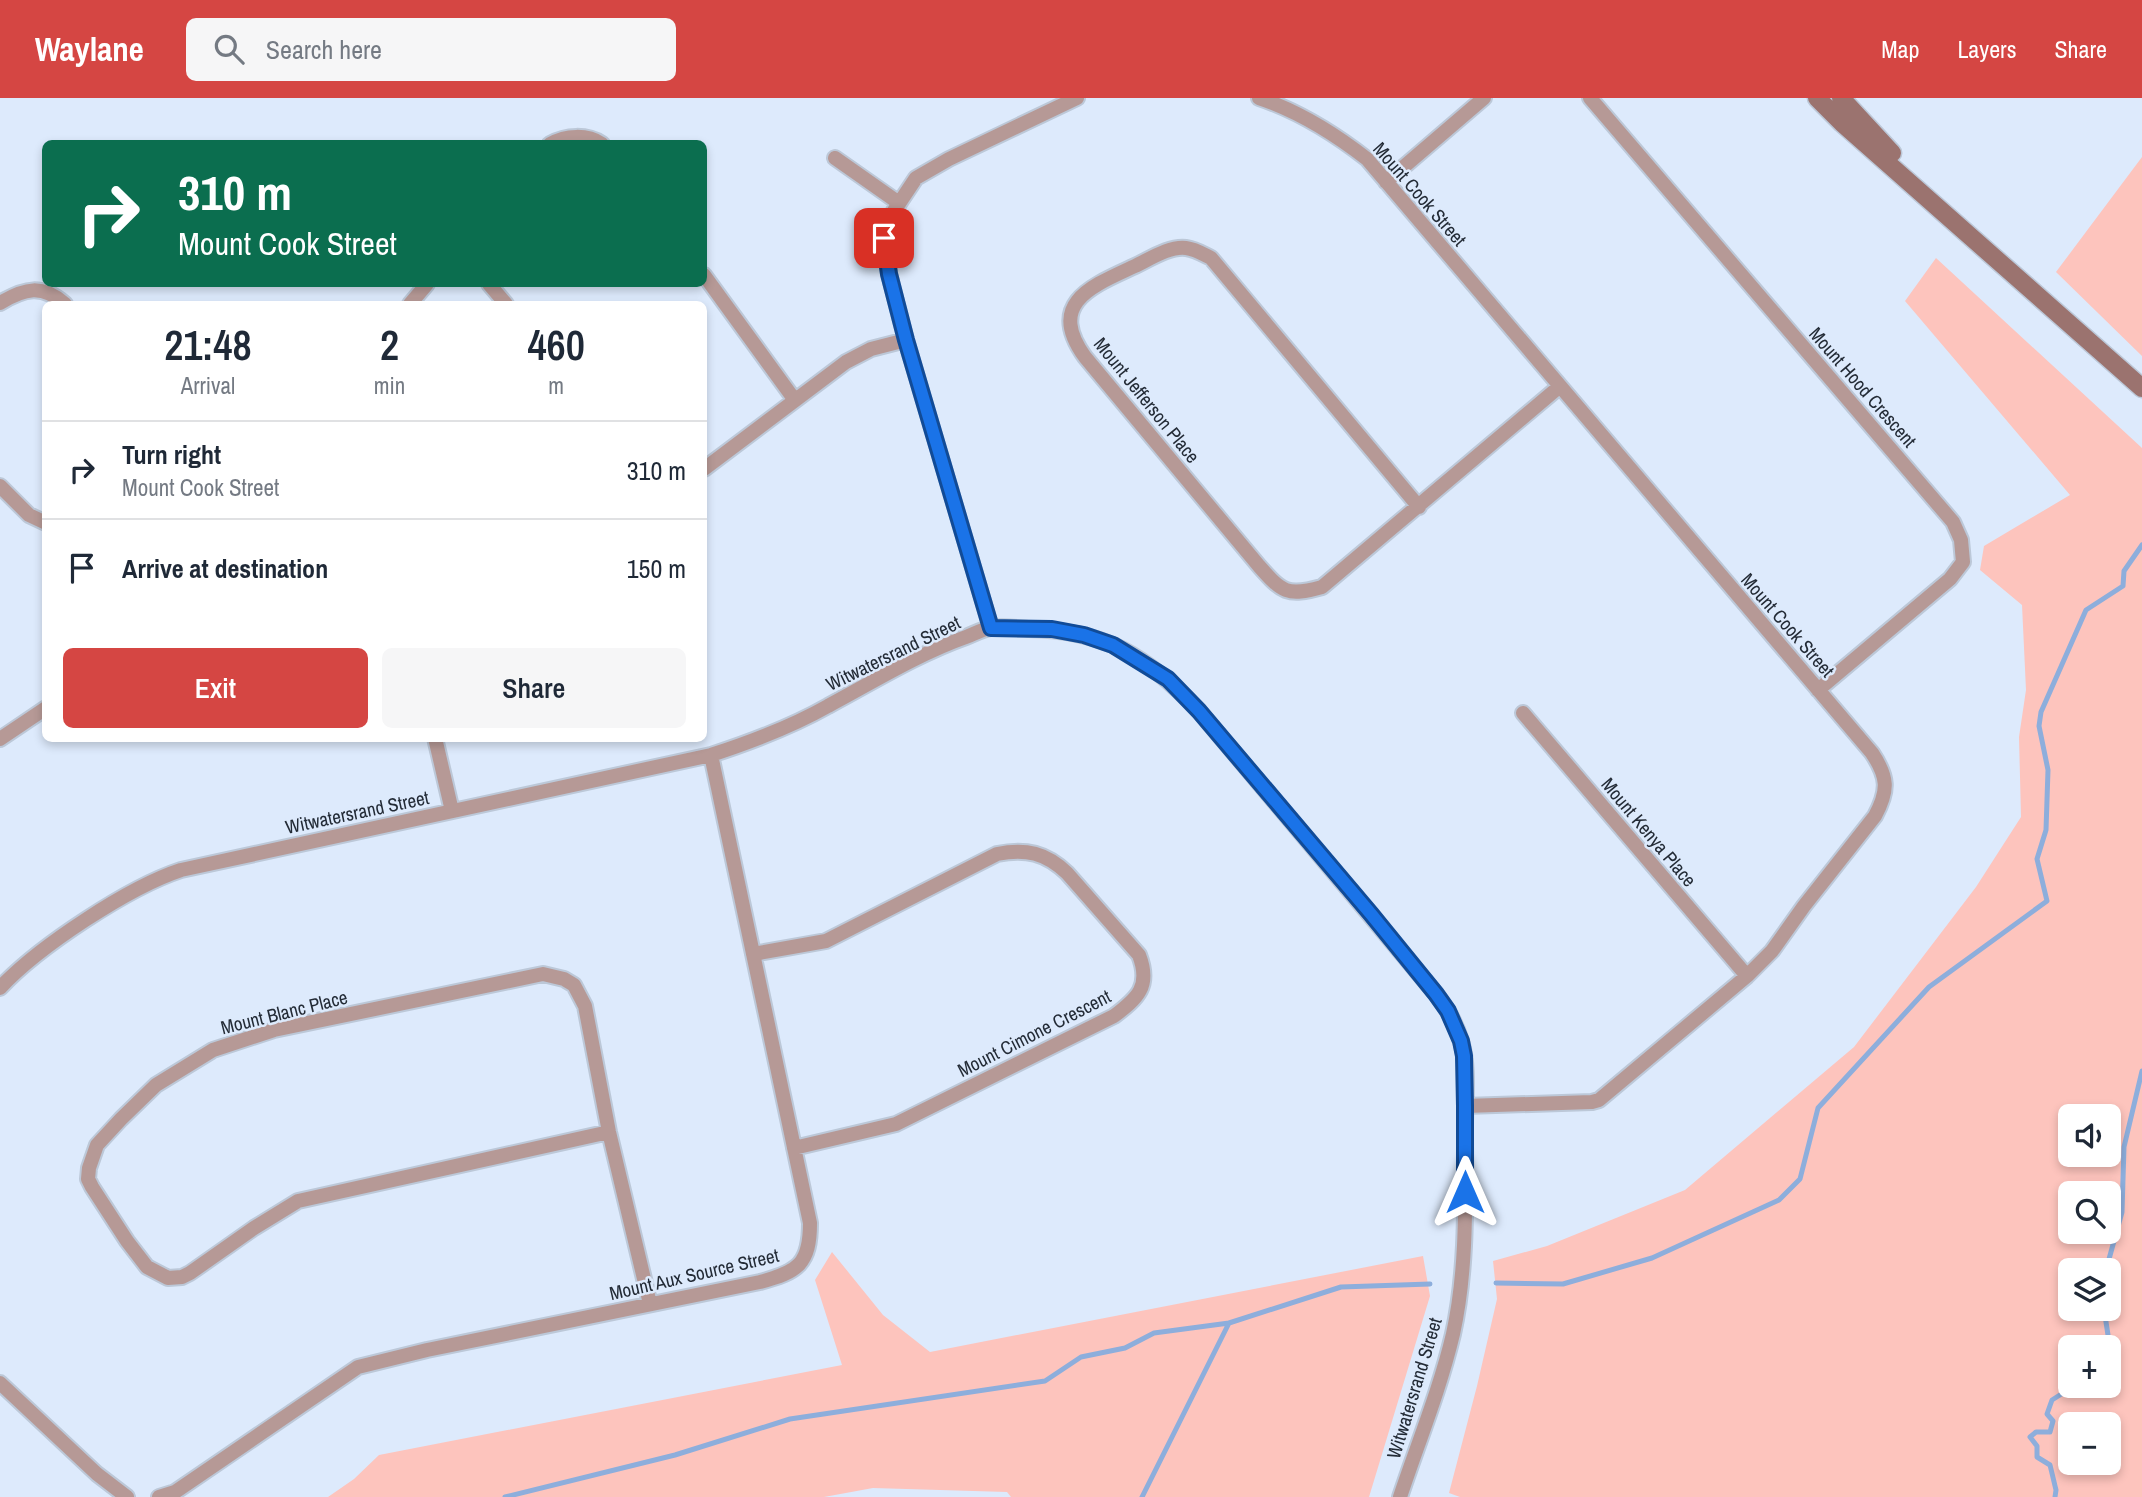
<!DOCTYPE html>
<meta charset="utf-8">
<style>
body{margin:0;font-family:"Archivo Narrow",sans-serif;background:#f6f6f7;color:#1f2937;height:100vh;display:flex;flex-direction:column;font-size:26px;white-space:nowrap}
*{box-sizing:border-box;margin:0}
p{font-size:23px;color:#747a83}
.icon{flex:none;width:38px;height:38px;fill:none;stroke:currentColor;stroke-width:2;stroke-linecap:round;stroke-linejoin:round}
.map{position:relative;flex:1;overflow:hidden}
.details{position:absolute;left:42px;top:203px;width:665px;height:441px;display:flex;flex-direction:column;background:#fff;border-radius:10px;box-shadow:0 4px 10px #0003}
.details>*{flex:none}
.banner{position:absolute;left:42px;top:42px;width:665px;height:147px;border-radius:10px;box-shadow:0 4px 10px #0003;background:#0b6e4f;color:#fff;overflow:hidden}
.buttons{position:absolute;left:2058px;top:1006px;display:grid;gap:14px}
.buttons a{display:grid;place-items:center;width:63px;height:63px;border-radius:10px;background:#fff;box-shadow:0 4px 10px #0003;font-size:35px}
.pin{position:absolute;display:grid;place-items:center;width:60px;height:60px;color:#fff;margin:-30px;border-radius:14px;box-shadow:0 4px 10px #0006}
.me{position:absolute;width:77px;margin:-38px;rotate:0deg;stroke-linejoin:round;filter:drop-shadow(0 0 5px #0008)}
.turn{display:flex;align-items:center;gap:24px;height:147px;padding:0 21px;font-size:32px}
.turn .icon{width:91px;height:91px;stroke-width:2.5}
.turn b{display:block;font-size:49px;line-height:60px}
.eta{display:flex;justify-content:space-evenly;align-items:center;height:119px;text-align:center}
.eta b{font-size:42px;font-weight:600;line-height:49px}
.action{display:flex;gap:14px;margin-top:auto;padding:14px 21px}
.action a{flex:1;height:80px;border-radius:10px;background:#d54643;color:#fff;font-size:28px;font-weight:600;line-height:80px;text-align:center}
.action a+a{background:#f6f6f7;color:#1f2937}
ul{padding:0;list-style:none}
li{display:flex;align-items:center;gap:21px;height:98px;padding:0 21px;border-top:2px solid #e0e1e3}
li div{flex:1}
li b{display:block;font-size:26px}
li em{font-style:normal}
header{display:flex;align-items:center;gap:42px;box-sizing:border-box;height:98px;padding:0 35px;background:#d54643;color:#fff}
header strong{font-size:33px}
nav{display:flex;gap:38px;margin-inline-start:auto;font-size:24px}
.search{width:490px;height:63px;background:#f6f6f7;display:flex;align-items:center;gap:18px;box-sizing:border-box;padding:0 24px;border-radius:10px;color:#747a83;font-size:26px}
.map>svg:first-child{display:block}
.green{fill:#fdc4bd;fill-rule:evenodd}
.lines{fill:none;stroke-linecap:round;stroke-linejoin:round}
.stream{stroke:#8daedc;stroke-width:5}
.street-casing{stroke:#bcc8d8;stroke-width:18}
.secondary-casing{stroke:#bcc8d8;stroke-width:21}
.street{stroke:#b69996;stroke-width:14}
.secondary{stroke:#9b736f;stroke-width:18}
.route-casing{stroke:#114b97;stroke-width:18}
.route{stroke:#1a73e8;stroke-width:12}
.labels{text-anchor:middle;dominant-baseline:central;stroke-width:5;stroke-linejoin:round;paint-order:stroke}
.street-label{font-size:19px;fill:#232b36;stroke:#ddeafc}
</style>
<header>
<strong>Waylane</strong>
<div class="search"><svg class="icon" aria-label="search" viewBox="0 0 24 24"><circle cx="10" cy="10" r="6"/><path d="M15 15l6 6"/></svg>Search here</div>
<nav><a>Map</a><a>Layers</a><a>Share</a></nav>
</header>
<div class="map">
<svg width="2142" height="1399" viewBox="0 0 2142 1399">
<rect width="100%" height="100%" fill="#ddeafc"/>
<path class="green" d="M2142 59V258L2056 174Z
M1936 160 2142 350V1399H1460L1449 1395 1477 1288 1497 1201 1493 1163 1547 1148 1685 1092 1854 949 1976 789 2021 719 2019 639 2026 592 2022 507 1980 472 1984 448 2070 397 1905 203ZM2070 1018H2109V1057H2070ZM2070 1096H2109V1134H2070ZM2070 1172H2109V1211H2070ZM2070 1250H2109V1288H2070ZM2070 1326H2109V1365H2070Z
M832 1154 883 1217 930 1254 1423 1158 1430 1198 1369 1399H1011L1007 1394 873 1390 824 1399H328L354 1381 379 1357 842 1267 815 1182Z"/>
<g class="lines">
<path class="stream" d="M2106 1172 2122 1114 2124 1049 2142 973
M1496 1185 1563 1186 1652 1160 1779 1102 1800 1081 1818 1010 1929 889 2047 803 2037 761 2046 732 2048 672 2039 628 2041 614 2086 512 2123 488 2124 473 2142 447
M2104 1211 2108 1237 2107 1250
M505 1399 675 1357 790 1321 1045 1283 1081 1259 1125 1250 1154 1235 1229 1225
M1142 1399 1229 1225 1341 1189 1430 1186
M2055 1399 2056 1392 2050 1367 2037 1359V1348L2030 1339 2036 1334H2050L2053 1323 2047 1316 2052 1302 2074 1288"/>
<g class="street-casing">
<path id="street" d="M1259 0C1298 13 1335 36 1367 61L1872 655C1888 679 1889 692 1875 718L1804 808 1772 853 1747 878 1599 1002 1592 1004 1465 1008
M1590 0 1953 424 1961 442 1963 464 1950 481 1818 592
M550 46C566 37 587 36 602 46
M835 60 899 105
M1386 84 1484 0
M704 177 794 301
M489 186 506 206
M0 205C25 190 42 186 65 206
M410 206 427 186
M704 371 846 264 871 251 906 242
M0 388 29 417 46 425
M1419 409 1211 160C1203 156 1195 151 1186 150 1169 148 1150 161 1135 168 1092 188 1046 205 1085 259L1259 468C1282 494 1287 499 1322 489L1559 289
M991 530 906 242 889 176 884 140 894 113 916 80 949 61 1077 0
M1523 615 1747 878
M435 640 452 713
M0 641 46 610
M753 856 826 843 997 756C1026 750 1046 755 1067 775L1139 857C1151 888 1138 900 1114 918L896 1026 794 1050
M0 890C38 849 129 789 181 772L711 657C751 644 791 629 828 608 873 584 918 556 966 539 974 536 982 531 991 530 1002 528 1016 530 1028 531 1105 532 1147 558 1199 613L1436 896C1447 910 1456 926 1461 943 1469 969 1465 1001 1465 1028 1465 1097 1468 1168 1453 1236 1440 1291 1418 1345 1400 1399
M609 1034 298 1103 254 1130 190 1175 182 1179 168 1180 147 1169 127 1143 92 1089 88 1081 89 1070 97 1047 121 1021 156 987 213 952 274 932 543 876 564 881 574 887 585 908 609 1034 650 1206
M0 1285 97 1376 127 1399
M159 1399 175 1394 358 1269 427 1252 760 1184C798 1174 810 1166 810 1125L711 657"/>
</g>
<g class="secondary-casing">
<path id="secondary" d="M1817 0 1842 25 2142 290
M1841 0 1892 55"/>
</g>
<use href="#street" class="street"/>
<use href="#secondary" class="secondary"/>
</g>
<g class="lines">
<g class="route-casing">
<path id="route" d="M884 140 889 176 906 242 991 530 1052 531 1084 537 1113 547 1168 581 1199 613 1371 816 1436 896 1448 913 1461 943 1464 958 1465 1008V1094"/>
</g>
<use href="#route" class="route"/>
</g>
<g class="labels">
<g class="street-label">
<text transform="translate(1420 96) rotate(49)">Mount Cook Street</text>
<text transform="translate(1863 289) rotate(49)">Mount Hood Crescent</text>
<text transform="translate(1147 302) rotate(51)">Mount Jefferson Place</text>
<text transform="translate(1788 527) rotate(49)">Mount Cook Street</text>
<text transform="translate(893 555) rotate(-26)">Witwatersrand Street</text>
<text transform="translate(357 714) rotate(-12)">Witwatersrand Street</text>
<text transform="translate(1649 734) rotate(50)">Mount Kenya Place</text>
<text transform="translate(284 914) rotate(-14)">Mount Blanc Place</text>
<text transform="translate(1034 935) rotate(-27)">Mount Cimone Crescent</text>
<text transform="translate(694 1176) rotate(-13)">Mount Aux Source Street</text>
<text transform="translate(1414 1290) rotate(-73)">Witwatersrand Street</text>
</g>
</g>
</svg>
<div class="buttons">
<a><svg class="icon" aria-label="sound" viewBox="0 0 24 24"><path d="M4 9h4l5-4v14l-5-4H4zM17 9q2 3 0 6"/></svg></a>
<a><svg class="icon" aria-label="search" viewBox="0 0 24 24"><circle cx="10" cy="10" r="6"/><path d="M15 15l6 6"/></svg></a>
<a><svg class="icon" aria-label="layers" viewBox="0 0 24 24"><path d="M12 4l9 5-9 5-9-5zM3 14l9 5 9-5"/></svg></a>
<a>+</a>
<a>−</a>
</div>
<div class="pin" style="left:884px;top:140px;background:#d93025"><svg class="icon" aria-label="arrive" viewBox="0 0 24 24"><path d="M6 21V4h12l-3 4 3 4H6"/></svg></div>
<svg class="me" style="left:1465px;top:1094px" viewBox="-20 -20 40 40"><path d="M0-17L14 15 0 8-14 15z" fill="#1a73e8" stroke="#fff" stroke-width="4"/></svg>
<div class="banner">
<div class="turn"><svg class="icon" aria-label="right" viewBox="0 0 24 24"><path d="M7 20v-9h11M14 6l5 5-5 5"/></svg><div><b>310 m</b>Mount Cook Street</div></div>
</div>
<section class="details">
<div class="eta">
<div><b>21:48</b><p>Arrival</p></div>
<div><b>2</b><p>min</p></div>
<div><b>460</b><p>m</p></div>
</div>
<ul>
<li><svg class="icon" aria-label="right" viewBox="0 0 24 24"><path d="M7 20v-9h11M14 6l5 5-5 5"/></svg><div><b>Turn right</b><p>Mount Cook Street</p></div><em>310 m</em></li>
<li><svg class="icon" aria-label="arrive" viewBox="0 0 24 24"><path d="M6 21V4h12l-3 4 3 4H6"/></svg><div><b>Arrive at destination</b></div><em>150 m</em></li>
</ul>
<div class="action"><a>Exit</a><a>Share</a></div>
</section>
</div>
